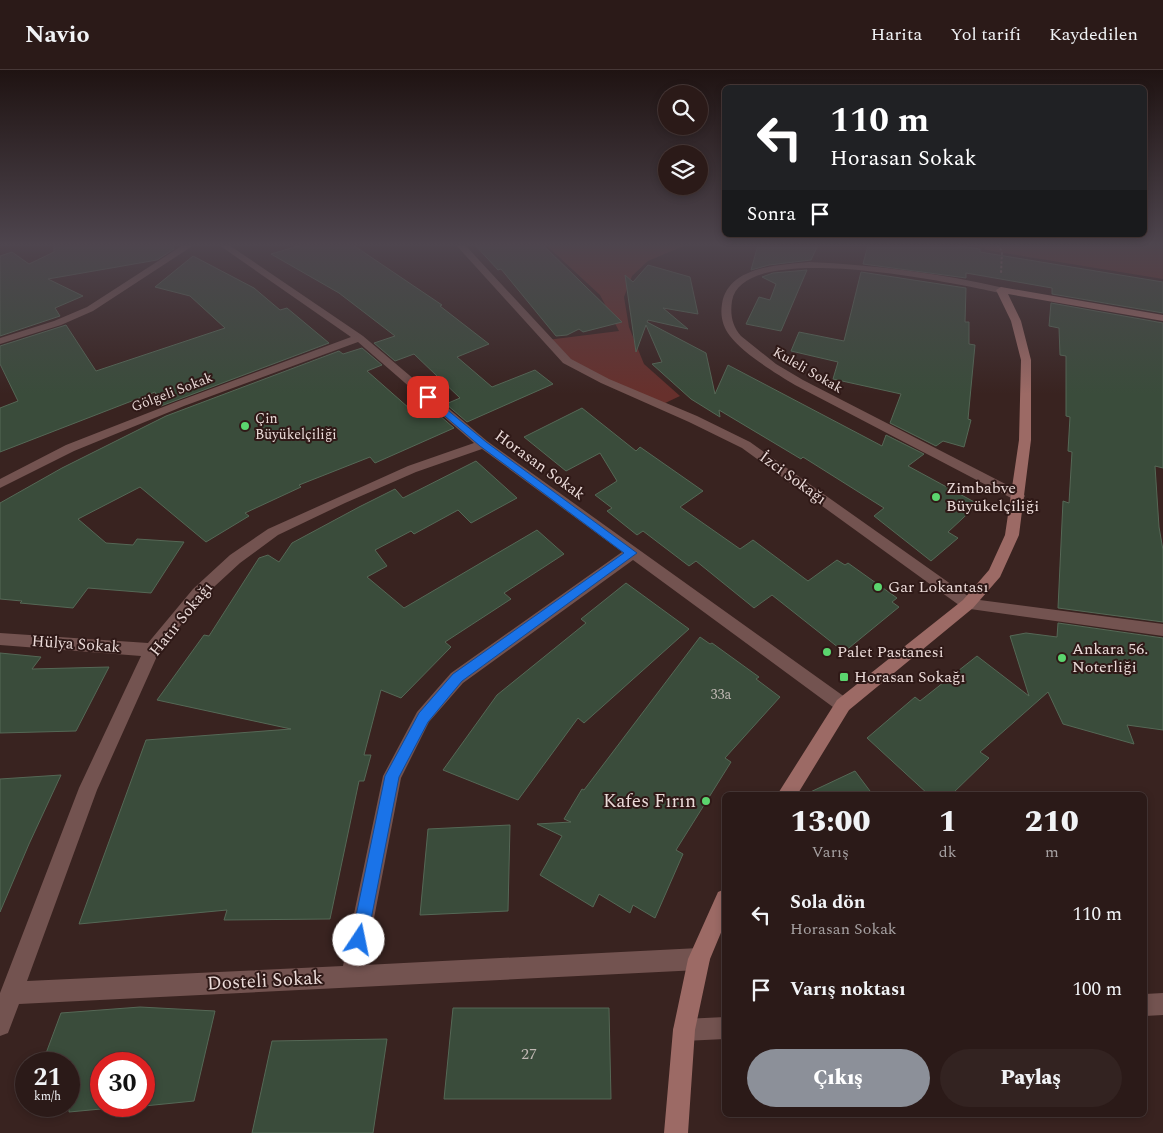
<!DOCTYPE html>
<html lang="tr">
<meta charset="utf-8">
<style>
body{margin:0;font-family:Spectral,serif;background:#332321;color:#f1f3f6;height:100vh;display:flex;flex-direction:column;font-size:19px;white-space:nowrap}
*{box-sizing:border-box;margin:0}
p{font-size:16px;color:#a6a1a2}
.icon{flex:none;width:28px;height:28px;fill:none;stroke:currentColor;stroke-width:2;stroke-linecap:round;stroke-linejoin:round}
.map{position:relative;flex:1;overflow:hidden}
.sheet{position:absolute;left:722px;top:722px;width:425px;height:325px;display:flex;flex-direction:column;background:#2b1a18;border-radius:8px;box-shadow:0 2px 8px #0003,0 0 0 1px #473837}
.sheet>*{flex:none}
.top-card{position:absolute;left:722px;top:15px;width:425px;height:152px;border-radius:8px;box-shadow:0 2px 8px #0003,0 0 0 1px #473837;background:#202124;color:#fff;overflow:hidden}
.controls{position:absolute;left:658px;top:15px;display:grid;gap:10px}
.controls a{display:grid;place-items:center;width:50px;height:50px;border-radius:50%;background:#2b1a18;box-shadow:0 2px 8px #0003,0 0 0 1px #473837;font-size:25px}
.speed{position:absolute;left:15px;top:982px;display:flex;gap:10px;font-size:25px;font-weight:700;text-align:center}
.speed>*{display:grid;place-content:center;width:65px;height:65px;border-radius:50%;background:#2b1a18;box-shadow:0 2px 8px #0003,0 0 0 1px #473837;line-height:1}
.speed small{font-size:12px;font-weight:400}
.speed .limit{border:8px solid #d22;background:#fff;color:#111}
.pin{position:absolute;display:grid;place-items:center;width:42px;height:42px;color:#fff;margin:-21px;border-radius:10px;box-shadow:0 2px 8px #0006}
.me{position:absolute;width:55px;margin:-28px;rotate:11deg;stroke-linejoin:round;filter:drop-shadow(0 0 4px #0008)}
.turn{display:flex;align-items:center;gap:18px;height:105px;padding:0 25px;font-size:22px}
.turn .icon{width:65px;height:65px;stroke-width:2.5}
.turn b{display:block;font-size:35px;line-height:42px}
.then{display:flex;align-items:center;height:48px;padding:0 25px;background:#0003;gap:10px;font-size:19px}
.eta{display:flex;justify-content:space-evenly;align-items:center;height:85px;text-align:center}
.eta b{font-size:30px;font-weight:800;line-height:35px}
.action{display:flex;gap:10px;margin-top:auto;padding:10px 25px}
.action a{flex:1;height:58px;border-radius:30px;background:#8c9099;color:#fff;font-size:20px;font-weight:800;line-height:58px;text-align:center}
.action a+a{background:#332321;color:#f1f3f6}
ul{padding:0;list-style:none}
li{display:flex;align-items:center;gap:15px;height:75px;padding:0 25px}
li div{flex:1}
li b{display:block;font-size:19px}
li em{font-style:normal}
header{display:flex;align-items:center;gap:30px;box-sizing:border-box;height:70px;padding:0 25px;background:#2b1a18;border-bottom:1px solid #473837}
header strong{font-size:24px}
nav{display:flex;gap:28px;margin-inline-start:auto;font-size:18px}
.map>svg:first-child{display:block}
.green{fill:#67302c}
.building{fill:#3a4c3b;stroke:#556856}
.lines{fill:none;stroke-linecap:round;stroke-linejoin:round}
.path{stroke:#826f6c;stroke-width:2;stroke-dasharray:2.5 2;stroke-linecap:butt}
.street{fill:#735350;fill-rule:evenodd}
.secondary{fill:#9c6a65;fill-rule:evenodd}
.route{fill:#1a73e8;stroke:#114b97}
.poi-dot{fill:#5bd56e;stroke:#2f1917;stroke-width:2}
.labels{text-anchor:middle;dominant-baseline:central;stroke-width:4;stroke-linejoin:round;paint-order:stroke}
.far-street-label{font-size:14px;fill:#ebdbd9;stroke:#2f1917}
.far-poi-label{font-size:14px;fill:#ebdbd9;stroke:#2f1917;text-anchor:start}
.number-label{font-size:14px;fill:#bfb7b2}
.street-label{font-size:16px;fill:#ebdbd9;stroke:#2f1917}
.poi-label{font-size:16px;fill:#ebdbd9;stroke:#2f1917;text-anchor:start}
.near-number-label{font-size:16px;fill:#bfb7b2}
.near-poi-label{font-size:19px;fill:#ebdbd9;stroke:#2f1917;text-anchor:end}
.near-street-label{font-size:19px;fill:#ebdbd9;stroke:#2f1917}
</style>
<header>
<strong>Navio</strong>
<nav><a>Harita</a><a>Yol tarifi</a><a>Kaydedilen</a></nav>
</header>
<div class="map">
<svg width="1163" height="1063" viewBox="0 0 1163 1063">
<rect width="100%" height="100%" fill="#392320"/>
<path class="green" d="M546 175H686L648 191 632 206 624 227 629 257 644 294 680 326 661 335 567 291 547 270 619 261 600 225Z
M967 175H1163V209L986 180 985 178Z"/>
<path class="building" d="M54 175H173L174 179 157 190 48 209 83 226 55 238 60 246 0 266V186L12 182 29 194 54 182Z
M302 175H353L442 235 440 236 489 274 457 287 492 317 535 300 553 314 467 352 446 334 460 328 414 284 395 291 374 273 395 266 339 223 271 184Z
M475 175H543L622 252 583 262 579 259 567 265 556 266 501 199 498 200Z
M758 175H818L811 190 769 195 751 200Z
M868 175H952L980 179V182L1163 212V243L1052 224V218L966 203V208L863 194Z
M193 186 254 218 280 240 287 238 329 273 161 336 155 322 0 382V338L18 331 0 294V276L66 255 96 301 225 258 190 226 155 217Z
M648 195 690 207 698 244 663 238 688 259 648 250 647 252 706 283 715 324 728 295 882 376 886 365 924 384 908 396 978 434 948 462 958 468 931 491 874 446 884 438 803 387 801 389 719 340 720 347 691 329 652 294 662 292 646 255 636 282 625 205 633 212Z
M807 200 781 261 746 254 759 227 770 230 776 214 762 207 773 203Z
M861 202 966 218 965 252H969V274L975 275 968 349 971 350 964 377 943 371 936 376 890 353 901 324 833 309 838 292 791 281 799 262 844 271Z
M1051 233 1163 253V398L1155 396 1159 457 1163 480V552L1058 538 1063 431 1069 433 1072 382 1068 381 1070 347 1066 346V286L1060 285 1059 258 1049 256Z
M362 278 382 295 367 301 418 346 432 339 454 358 375 393 370 387 299 415 301 417 245 443 249 446 206 472 140 417 78 449 106 473 133 475 137 469 184 472 151 523 88 518 73 538 20 533 22 531 0 529V433L62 398 166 346 339 281 343 284Z
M582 338 636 381 640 377 703 421 680 437 740 479 753 470 808 511 837 490 845 495 848 493 897 528 892 532 899 537 844 582 772 525 754 538 696 491 689 496 643 461 637 465 607 441 612 438 595 425 617 411 600 383 566 401 524 367Z
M476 391 517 428 471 453 458 440 414 464 411 461 375 480 387 496 367 507 404 538 537 460 564 484 504 523 511 529 445 572 451 577 401 628 381 620 364 685H371L364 711H359L330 849 224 850 227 840 79 854 146 670 291 659 157 630 204 565 209 566 259 488 268 485 279 492 292 473 359 437 395 419 403 428Z
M626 513 689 559 584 653 578 648 518 730 443 700 497 625 586 553 581 549Z
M1058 553 1163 568V660L1127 655 1134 674 1063 654 1048 622 980 682 989 688 951 725H929L867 668 915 627 920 631 977 586 1029 626 1010 566 1026 563 1057 567Z
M700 567 710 574 712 573 759 607 756 609 780 627 725 688 731 692 676 780 683 784 655 848 633 835 630 843 599 824 593 837 540 805 562 766 537 754 571 752 564 749 582 719 584 720Z
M0 583 41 587 32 599 109 597 76 661 0 663Z
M855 701 873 725H804Z
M61 705 29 774 0 842V709Z
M510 755 508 841 420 845 428 759Z
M140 937 215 941 194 1031 144 1036V994H101V1039L69 1042V994H42L61 943Z
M453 938H609L611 1029H444Z
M387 969 373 1063H252L272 971Z"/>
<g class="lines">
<path class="path" d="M997 175 1002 181 1001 204"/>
<path class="street" d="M183 175H194L93 241 61 255 0 274V268L54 251 87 237Z
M219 175H229L363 266 487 371 849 630 851 635 849 640 843 643 837 640 633 490 463 613 429 652 401 708 365 895 699 878 707 881 710 889 707 897 699 900 19 934 8 963 0 966V923L79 718 141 586 0 575V563L148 573 193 519 230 485 268 459 408 396 474 373 358 272 184 336 74 381 0 418V409L66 375 176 332 351 267ZM482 379 622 482 451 603 417 642 383 706 343 896 27 911 97 720 158 584 203 527 240 493 278 465 345 433 416 402Z
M456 175H465L571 289 609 309 697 346 750 372 972 529 1163 554V566L963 538 742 378 689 352 601 313 563 293Z
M809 192C874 195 940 203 1004 218L1006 220 1001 223C957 214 743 167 732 231 730 244 732 256 741 266L776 294 803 310 1023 423 1025 426 1023 429H1013L795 315C775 303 744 284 730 266 723 257 720 246 722 234 728 196 779 195 809 192Z
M1163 923V945L1145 946V924Z
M725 947V969L684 971 676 968 673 960 676 952 684 949Z"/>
<path class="secondary" d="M1001 217 1163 245V251L1008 224 1021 251 1031 290V370L1019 465 1000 507 973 538 849 640 797 725H777L837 630 963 530 989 500 1005 465 1019 370 1021 290 1011 251 996 220Z
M725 819V853L710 889 695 960 688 1063H664L673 960 688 889 718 822Z"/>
</g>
<linearGradient id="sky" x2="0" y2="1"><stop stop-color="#1f1312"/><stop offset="0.54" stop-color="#4e454e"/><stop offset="1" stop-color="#4e454e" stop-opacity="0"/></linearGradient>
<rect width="1163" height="324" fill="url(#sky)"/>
<path class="route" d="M428 324 486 372 637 483 462 611 428 652 399 707 367 870 365 876 359 878 353 876 351 870 385 706 419 643 453 604 624 483 480 376 425 329 424 327Z"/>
<g class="poi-dot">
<circle cx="245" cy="356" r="5"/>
<circle cx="936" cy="427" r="5"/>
<circle cx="878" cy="517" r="5"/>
<circle cx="827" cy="582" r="5"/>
<circle cx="1062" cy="588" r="5"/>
<rect x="839" y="602" width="10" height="10" rx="2.5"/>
<circle cx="706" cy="731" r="5"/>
</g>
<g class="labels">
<g class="far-street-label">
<text transform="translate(808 300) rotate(30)">Kuleli Sokak</text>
<text transform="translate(172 322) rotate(-21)">Gölgeli Sokak</text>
</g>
<g class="far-poi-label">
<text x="255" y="348">Çin<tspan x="255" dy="16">Büyükelçiliği</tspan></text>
</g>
<g class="number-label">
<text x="721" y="624">33a</text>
</g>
<g class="street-label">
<text transform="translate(540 395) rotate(36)">Horasan Sokak</text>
<text transform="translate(793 408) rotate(36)">İzci Sokağı</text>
<text transform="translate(181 549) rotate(-51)">Hatır Sokağı</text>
<text transform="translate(76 574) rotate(4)">Hülya Sokak</text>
</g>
<g class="poi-label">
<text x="946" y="418">Zimbabve<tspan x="946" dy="18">Büyükelçiliği</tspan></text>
<text x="888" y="517">Gar Lokantası</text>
<text x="1072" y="579">Ankara 56.<tspan x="1072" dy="18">Noterliği</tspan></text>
<text x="837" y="582">Palet Pastanesi</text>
<text x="854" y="607">Horasan Sokağı</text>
</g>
<g class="near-number-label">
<text x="529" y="984">27</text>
</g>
<g class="near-poi-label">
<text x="696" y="731">Kafes Fırın</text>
</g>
<g class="near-street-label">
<text transform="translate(265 911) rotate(-3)">Dosteli Sokak</text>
</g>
</g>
</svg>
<div class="controls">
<a><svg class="icon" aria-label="search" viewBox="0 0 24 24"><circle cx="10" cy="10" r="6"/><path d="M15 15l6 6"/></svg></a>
<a><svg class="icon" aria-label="layers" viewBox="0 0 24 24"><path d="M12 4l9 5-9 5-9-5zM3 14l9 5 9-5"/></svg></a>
</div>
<div class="speed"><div>21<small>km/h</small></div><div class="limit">30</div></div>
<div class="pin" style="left:428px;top:327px;background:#d93025"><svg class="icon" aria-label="arrive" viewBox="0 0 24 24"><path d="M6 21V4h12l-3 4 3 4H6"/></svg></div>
<svg class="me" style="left:359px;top:870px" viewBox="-20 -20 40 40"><circle r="19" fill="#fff"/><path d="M0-13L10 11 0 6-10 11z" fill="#1a73e8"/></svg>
<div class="top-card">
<div class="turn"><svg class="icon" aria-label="left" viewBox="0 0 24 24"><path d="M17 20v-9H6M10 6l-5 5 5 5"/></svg><div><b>110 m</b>Horasan Sokak</div></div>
<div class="then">Sonra<svg class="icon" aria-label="arrive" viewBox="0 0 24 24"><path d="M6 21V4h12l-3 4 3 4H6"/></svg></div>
</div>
<section class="sheet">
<div class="eta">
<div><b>13:00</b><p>Varış</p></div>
<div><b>1</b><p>dk</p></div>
<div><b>210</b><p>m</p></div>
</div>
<ul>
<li><svg class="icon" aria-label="left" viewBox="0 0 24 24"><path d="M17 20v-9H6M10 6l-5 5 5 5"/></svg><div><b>Sola dön</b><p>Horasan Sokak</p></div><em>110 m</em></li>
<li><svg class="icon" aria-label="arrive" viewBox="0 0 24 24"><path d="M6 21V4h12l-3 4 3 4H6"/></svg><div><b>Varış noktası</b></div><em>100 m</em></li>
</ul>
<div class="action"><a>Çıkış</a><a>Paylaş</a></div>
</section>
</div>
